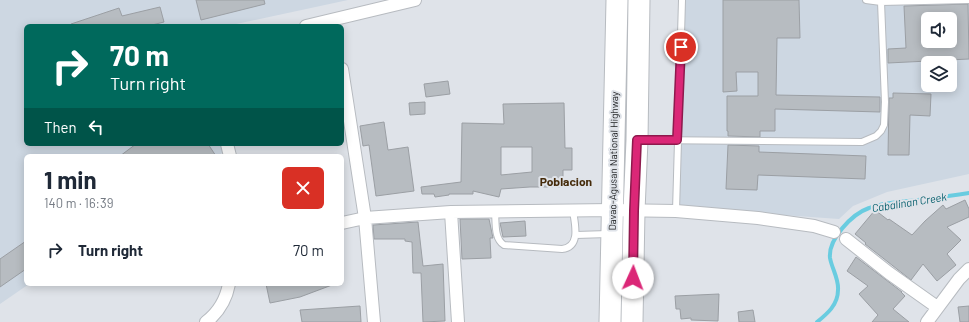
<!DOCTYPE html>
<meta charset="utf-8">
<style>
body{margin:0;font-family:Barlow,sans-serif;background:#f2f2f3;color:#1f2937;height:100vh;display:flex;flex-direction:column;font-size:15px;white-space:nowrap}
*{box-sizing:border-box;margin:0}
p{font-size:13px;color:#747a83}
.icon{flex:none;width:22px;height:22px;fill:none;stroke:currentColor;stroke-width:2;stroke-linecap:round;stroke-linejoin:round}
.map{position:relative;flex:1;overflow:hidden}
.side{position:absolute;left:24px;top:154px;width:320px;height:132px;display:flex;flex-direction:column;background:#fff;border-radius:6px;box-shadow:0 2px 10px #0003}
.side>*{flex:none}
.banner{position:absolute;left:24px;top:24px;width:320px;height:122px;border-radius:6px;box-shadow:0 2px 10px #0003;background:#00695c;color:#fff;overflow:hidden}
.controls{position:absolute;left:921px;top:12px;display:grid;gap:8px}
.controls a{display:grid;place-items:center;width:36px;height:36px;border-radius:6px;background:#fff;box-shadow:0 2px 10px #0003;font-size:20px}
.pin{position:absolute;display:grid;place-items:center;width:34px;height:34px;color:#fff;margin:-17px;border:2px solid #fff;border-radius:50%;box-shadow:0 1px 4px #0007}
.me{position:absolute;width:44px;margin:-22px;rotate:2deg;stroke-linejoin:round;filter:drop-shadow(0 0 3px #0008)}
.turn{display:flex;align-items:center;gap:14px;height:84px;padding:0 20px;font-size:18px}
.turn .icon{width:52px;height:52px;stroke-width:2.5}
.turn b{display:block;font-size:28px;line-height:34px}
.then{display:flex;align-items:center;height:38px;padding:0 20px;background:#0003;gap:8px;font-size:15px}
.round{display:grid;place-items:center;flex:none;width:42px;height:42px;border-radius:6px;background:#f2f2f3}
.overview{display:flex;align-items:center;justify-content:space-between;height:68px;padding:0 20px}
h1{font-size:24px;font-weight:700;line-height:30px}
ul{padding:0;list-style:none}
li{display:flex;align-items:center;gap:12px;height:56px;padding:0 20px}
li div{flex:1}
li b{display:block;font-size:15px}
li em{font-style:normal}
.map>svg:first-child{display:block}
.built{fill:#cdd7e2;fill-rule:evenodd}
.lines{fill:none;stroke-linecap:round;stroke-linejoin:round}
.stream{stroke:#69cce0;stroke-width:4}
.building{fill:#b7bcc1;stroke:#9b9fa4;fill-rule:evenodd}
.lane-casing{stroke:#b7bbc0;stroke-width:8}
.street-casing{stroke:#b7bbc0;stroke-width:14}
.highway-casing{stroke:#b7bbc0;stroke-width:23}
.lane{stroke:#fff;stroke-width:6}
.street{stroke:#fff;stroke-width:12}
.highway{stroke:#fff;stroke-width:21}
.route-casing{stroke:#8e194d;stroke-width:10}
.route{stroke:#db2777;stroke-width:7}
.labels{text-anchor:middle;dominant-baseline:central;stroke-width:4;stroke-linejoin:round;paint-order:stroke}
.street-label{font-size:10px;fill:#1b1d1f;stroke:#dfe3e9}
.water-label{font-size:11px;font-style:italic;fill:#035d6b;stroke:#dfe3e9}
.quarter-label{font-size:12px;font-weight:bold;fill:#442a09;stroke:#dfe3e9}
</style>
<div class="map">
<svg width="969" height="322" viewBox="0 0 969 322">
<rect width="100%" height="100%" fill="#dfe3e9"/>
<path class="built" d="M0 0H348L227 26H26V144H222L224 151 218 156H26V284H29L0 304Z
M680 0H969V174L887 192 853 206 839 219 673 207ZM928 19H950V41H928ZM928 63H950V85H928Z"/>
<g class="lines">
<path class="stream" d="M817 322C827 314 838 305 838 290 839 279 832 269 830 258 828 239 852 214 869 208 881 203 896 202 908 201 929 199 949 196 969 193"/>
</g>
<path class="building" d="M196 0H264L265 4 201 20Z
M723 0H799L800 38H777L776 95 880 97V112L775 109V131H760V137L728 136V131H727V96H758V72H736L737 91 723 92Z
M968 4 969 59 888 63V49L906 48 904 6ZM928 19H950V41H928Z
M160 7 164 22 148 26H71V24L119 8 122 16Z
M448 81 450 94 426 97 424 84Z
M893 93 931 94 930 116 910 115 909 155H888L889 98H893Z
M425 102V114L410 115 409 103Z
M564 103 565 148H572V170H563V187H530L501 189 499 197 473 191V194H449V195L435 197 434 194H422L421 187 461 182 462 123 504 124 503 104ZM501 147H532V172L501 175Z
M384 122 388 150 408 147 414 191 376 196 369 145 363 146 360 126Z
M136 144H208L216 156H120Z
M728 145 759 146V152L866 156 865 179 758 175 757 190 726 189Z
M965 200 969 209V217L947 227 961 240 947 254 956 265 937 281 923 264 911 280 865 244 866 243 855 234 875 210 888 220 889 219 912 235 925 221 943 205 946 209Z
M460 219H489L493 238H490L491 258 462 259Z
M525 221 526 236 503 237 500 223Z
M418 222 423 266 443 264 445 321 423 322 421 273H413L412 242 405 241V239H374L373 225Z
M26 241V269L0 287V259Z
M856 257 902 292H901L905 296 893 309 909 322H872L878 315 859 294 868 286 847 271Z
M266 284H331L332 285 300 297 270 303Z
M719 294 718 321 691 320V318L681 319 680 309H676L675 296Z
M360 306 361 322H302L300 310Z
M969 306V322H960L958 307Z
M753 310 755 322H739L738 312Z"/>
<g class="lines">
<g class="lane-casing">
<path id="lane" d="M866 0 881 2 968 0
M641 140 862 142 876 136 881 131 884 125 885 102 881 2
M676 211 682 0
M495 212C496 223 494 239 504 245L562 249C581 247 575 224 573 211
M576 235 608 234"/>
</g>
<g class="street-casing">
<path id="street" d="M306 26 415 0
M342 69 365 218 374 322
M227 144 230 156
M451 212 458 322
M342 223 365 218 451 212 612 210 676 211 758 218 814 226 834 232
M846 239 889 273 937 307
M206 322C219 312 226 300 229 284
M927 322 959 279 969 269"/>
</g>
<g class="highway-casing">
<path id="highway" d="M610 322 617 0
M632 322 634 211 637 140 639 0"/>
</g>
<use href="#lane" class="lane"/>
<use href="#street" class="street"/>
<use href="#highway" class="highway"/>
</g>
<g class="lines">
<g class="route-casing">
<path id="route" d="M633 278 634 211 637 140H677L681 47"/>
</g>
<use href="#route" class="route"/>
</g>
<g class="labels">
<g class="street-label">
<text transform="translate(613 161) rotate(-89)">Davao-Agusan National Highway</text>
</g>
<g class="water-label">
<text transform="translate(909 202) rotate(-9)">Cabalinan Creek</text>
</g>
<g class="quarter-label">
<text x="566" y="181">Poblacion</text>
</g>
</g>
</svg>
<div class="controls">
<a><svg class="icon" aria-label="sound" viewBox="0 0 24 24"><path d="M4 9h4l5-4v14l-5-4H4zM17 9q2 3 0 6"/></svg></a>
<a><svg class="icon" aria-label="layers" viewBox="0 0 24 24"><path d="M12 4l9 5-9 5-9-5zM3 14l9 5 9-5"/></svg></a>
</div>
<div class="pin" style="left:681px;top:47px;background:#d93025"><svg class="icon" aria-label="arrive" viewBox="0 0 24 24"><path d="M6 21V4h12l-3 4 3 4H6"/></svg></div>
<svg class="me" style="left:633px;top:278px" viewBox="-20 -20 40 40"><circle r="19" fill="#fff"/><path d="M0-13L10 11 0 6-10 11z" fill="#db2777"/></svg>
<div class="banner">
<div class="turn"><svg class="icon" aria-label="right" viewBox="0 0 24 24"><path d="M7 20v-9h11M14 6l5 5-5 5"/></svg><div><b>70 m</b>Turn right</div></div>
<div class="then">Then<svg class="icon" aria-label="left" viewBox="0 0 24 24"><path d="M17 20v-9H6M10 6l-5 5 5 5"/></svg></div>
</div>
<section class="side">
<div class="overview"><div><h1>1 min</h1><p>140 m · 16:39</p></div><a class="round" style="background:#d93025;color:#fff"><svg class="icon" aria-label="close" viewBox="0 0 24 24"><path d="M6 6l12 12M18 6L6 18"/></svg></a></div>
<ul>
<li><svg class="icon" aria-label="right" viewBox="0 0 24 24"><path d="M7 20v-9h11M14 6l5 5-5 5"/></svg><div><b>Turn right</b></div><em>70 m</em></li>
</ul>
</section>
</div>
